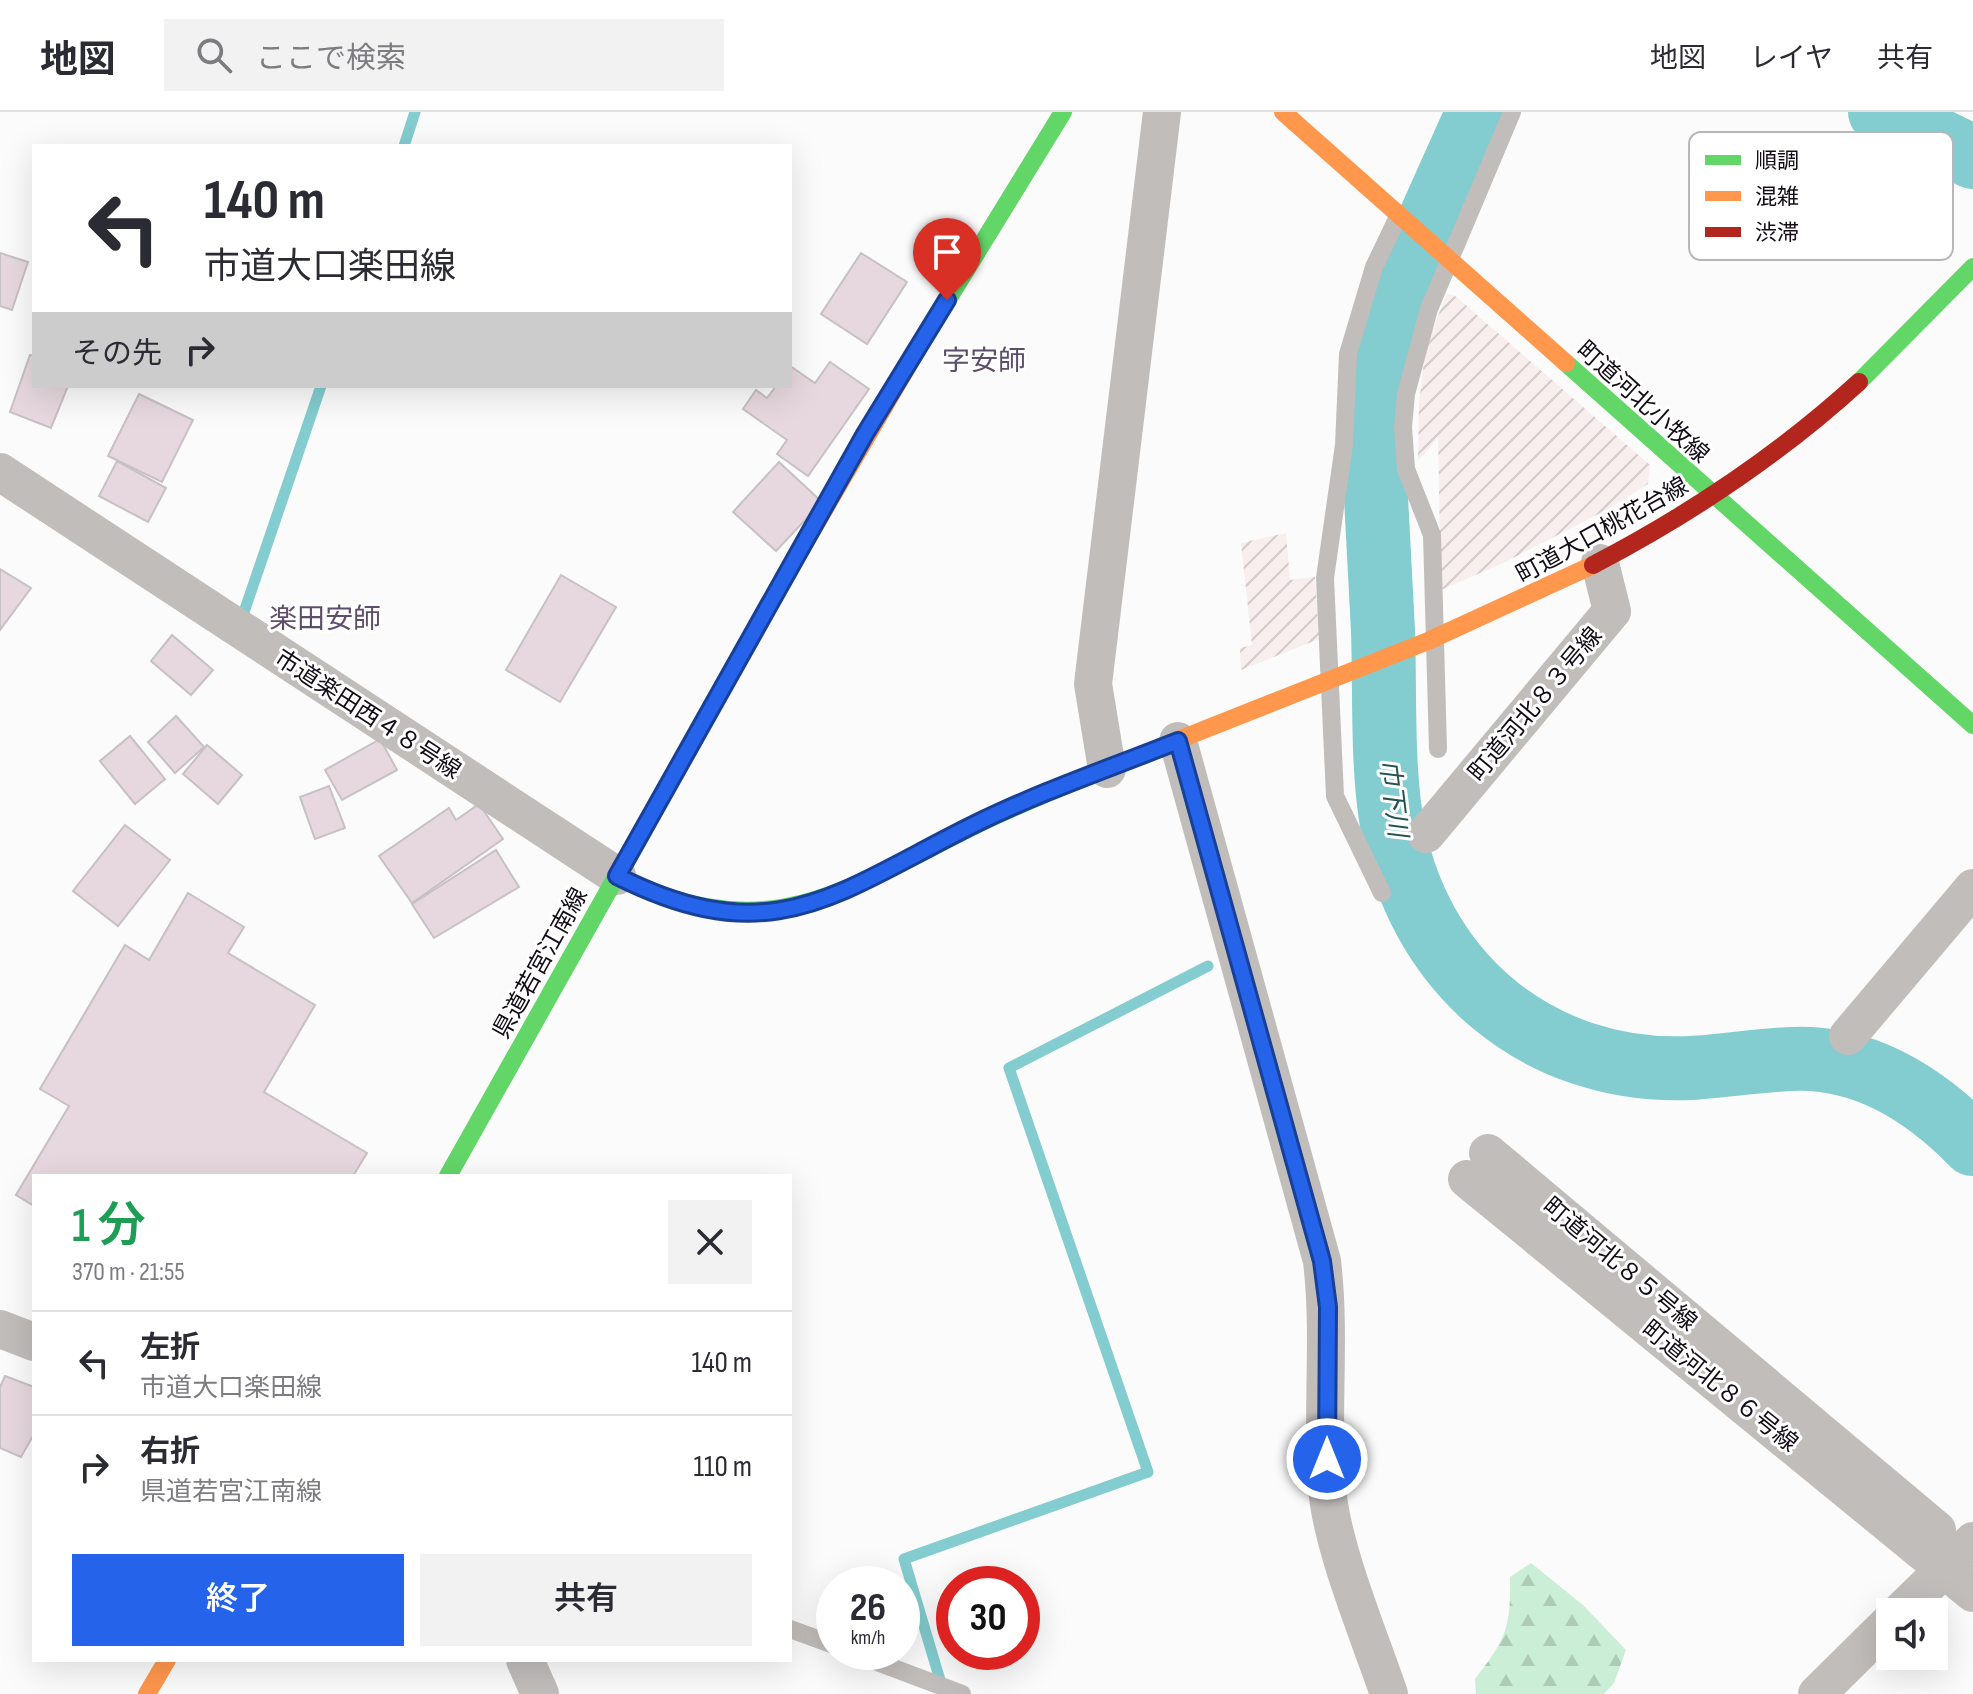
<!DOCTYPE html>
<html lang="ja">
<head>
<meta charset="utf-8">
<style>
	:root { --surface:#fff; --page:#f2f2f3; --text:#2b2b33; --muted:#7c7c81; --line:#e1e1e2; --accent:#2563eb }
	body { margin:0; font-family:"Sofia Sans Condensed","Noto Sans JP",sans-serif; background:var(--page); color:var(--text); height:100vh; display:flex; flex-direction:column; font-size:30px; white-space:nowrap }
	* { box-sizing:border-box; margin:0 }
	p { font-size:26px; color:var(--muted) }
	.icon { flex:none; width:44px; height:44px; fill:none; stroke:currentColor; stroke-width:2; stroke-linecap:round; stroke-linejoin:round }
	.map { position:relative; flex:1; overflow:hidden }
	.panel { position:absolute; left:32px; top:1062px; width:760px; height:488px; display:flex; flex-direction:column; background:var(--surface); border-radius:0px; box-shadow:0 8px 32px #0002 }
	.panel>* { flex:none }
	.top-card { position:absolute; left:32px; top:32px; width:760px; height:244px; border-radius:0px; box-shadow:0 8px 32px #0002; background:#fff; color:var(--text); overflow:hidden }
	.buttons { position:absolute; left:1876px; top:1486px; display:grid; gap:16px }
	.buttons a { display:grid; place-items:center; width:72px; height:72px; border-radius:0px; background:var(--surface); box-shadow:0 8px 32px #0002; font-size:40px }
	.speed { position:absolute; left:816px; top:1454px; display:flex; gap:16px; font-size:40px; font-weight:700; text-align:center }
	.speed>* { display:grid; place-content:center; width:104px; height:104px; border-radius:50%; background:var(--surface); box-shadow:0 8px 32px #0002; line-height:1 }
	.speed small { font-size:20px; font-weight:400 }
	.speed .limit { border:12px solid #d22; background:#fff; color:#111 }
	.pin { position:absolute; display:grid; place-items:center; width:68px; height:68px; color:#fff; margin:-82px -34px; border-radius:50% 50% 50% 0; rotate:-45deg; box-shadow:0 0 8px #0007 }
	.pin .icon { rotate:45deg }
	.me { position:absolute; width:88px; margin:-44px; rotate:0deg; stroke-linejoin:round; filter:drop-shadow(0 0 6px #0008) }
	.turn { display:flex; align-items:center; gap:28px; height:168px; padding:0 40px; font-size:36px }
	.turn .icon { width:104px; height:104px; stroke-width:2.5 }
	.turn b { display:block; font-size:56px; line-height:68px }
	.then { display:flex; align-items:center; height:76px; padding:0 40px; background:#0003; gap:16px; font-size:30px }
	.round { display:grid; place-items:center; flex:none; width:84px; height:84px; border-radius:0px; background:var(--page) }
	.summary { display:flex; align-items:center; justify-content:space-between; height:136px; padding:0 40px }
	h1 { font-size:48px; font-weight:600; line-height:60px; color:#1e9e55 }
	.primary-button { display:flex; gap:16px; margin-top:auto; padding:16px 40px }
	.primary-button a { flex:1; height:92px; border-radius:0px; background:var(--accent); color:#fff; font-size:32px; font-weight:600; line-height:92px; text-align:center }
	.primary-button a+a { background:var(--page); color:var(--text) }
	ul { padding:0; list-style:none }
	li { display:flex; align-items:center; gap:24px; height:104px; padding:0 40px; border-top:2px solid var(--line) }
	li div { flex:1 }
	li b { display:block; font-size:30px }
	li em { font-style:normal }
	header { display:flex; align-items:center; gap:48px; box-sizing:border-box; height:112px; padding:0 40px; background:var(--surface); border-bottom:2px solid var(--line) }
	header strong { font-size:38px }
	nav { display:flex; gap:44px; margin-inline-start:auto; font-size:28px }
	.search { width:560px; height:72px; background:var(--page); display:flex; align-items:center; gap:20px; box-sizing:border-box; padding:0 28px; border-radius:0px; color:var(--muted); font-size:30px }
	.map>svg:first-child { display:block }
	.industrial { fill:url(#industrial-furrows) }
	.forest { fill:url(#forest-firs) }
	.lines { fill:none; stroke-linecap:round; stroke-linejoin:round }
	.stream { stroke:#83cccf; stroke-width:11 }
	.river { stroke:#83cccf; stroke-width:64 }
	.building { fill:#e6d8de; stroke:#c8c1c4; stroke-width:2 }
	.lane { stroke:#c1bdbb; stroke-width:18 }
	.street { stroke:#c1bdbb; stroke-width:38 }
	.fast { stroke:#63d668; stroke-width:18 }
	.slow { stroke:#ff974d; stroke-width:18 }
	.jam { stroke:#b3261e; stroke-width:18 }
	.route-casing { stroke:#184099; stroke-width:20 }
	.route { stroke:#2563eb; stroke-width:14 }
	.labels { text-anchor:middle; stroke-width:6; stroke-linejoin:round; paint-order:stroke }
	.street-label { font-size:24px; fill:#130d18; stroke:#fff }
	.water-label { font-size:26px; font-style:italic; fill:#245354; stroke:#fff }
	.quarter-label { font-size:28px; fill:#5d4e6b; stroke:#fff }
	.key { fill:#fff; stroke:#b8b6ba; stroke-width:2 }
	.key-label { font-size:22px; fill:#130d18 }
</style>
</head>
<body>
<header>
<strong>地図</strong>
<div class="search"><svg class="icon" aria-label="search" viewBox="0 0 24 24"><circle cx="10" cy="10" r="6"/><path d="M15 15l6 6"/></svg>ここで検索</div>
<nav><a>地図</a><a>レイヤ</a><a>共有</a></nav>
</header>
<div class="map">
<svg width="1973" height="1582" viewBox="0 0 1973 1582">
	<defs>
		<pattern id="industrial-furrows" width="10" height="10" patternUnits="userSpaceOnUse" patternTransform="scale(2)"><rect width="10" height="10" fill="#f7eeed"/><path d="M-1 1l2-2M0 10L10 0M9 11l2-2" fill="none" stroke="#d3cbca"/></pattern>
		<pattern id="forest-firs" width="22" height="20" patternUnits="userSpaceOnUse" patternTransform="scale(2)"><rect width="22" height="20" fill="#cbeed6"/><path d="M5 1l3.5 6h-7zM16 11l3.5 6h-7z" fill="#adcbb7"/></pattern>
	</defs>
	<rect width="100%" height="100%" fill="#fbfbfb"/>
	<!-- industrial -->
	<g class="industrial">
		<path d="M1447 182 1454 183 1650 353 1648 372 1610 396 1503 451 1441 478 1438 326 1418 349 1419 291 1426 233Z"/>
		<path d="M1286 421 1290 468 1315 465 1319 527 1241 558 1240 536 1252 533 1241 431Z"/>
	</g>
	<!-- forest -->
	<path class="forest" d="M1531 1451 1583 1493 1626 1538 1614 1571 1604 1582H1476L1475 1567C1506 1527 1511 1516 1510 1465Z"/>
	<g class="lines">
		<!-- stream -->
		<g class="stream">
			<path d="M404 34 415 0"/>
			<path d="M242 506 321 274"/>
			<path d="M943 1578 904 1447 1148 1360 1009 956 1208 854"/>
		</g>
		<!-- river -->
		<g class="river">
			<path d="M1478 0 1387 203 1370 271C1374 354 1379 436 1383 519 1385 578 1382 649 1391 706 1415 858 1536 963 1691 956 1725 954 1759 948 1793 947 1865 944 1925 983 1973 1032"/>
			<path d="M1880 0 1973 45"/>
		</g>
	</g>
	<!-- building -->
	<g class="building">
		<path d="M0 141 28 150 12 198 0 194Z"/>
		<path d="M861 141 907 170 867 232 821 202Z"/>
		<path d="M30 243 34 244V274H68L51 316 10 300Z"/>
		<path d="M830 250 869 277 808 364 777 342 787 328 743 297 756 278 767 286 776 274H790V254L815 271Z"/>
		<path d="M139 282 193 308 162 370 108 344Z"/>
		<path d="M117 349 166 376 148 410 99 384Z"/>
		<path d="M779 350 822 390 776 439 733 400Z"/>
		<path d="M0 457 31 476 0 518Z"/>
		<path d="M561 463 616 495 560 590 506 558Z"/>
		<path d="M172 523 213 558 191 583 151 549Z"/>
		<path d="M176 604 204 635 175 661 148 630Z"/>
		<path d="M130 624 165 667 135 692 100 649Z"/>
		<path d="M380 627 397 658 342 688 325 658Z"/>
		<path d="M207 633 242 663 218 692 183 662Z"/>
		<path d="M329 674 345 716 315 727 300 685Z"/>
		<path d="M479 692 503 727 412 791 379 744 449 696 456 708Z"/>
		<path d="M125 713 170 748 118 814 73 779Z"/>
		<path d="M496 738 519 775 434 826 412 792Z"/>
		<path d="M188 781 244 815 228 841 315 893 264 980 367 1041 353 1064H34V1094L16 1083 69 994 40 977 125 833 149 848Z"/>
		<path d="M5 1264 34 1275V1322L21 1345 0 1336V1275Z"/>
	</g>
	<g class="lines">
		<!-- lane -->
		<g class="lane">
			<path d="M1438 637 1432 423 1406 357 1403 315 1406 282 1429 197 1512 0"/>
			<path d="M1382 781 1335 684 1325 466 1344 333 1348 242 1374 155 1398 105"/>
			<path d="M790 1517 834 1533"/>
			<path d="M851 1540 962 1582"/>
		</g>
		<!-- street -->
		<g class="street">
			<path d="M0 360 617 764"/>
			<path d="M1178 629 1322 1149C1331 1225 1321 1301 1327 1376 1332 1436 1369 1523 1389 1582"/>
			<path d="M1107 657 1093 572 1162 0"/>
			<path d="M1426 722 1612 499 1600 451"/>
			<path d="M1848 924 1973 776"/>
			<path d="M1488 1041 1937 1418"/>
			<path d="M1467 1067 1973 1481"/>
			<path d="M0 1217 34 1230"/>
			<path d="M1900 1500 1973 1429"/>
			<path d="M525 1548 540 1582"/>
			<path d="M1817 1582 1890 1510"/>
		</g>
		<!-- fast -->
		<g class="fast">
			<path d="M923 228 1063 0"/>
			<path d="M1566 251 1973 613"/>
			<path d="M1859 270 1973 155"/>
			<path d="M617 764C771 840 845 777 982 710 1042 681 1106 658 1168 632"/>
			<path d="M448 1064 778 477"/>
		</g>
		<!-- slow -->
		<g class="slow">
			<path d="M1283 0 1566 251"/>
			<path d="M778 477 923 228"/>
			<path d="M1168 632 1428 529 1593 453"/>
			<path d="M147 1582 167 1548"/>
		</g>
		<!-- jam -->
		<path class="jam" d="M1593 453C1689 403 1779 343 1859 270"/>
	</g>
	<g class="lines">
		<defs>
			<path id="route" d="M947 188 865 322 617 764C774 843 837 780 975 712 1040 680 1110 656 1178 629L1322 1149 1328 1195 1327 1347"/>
		</defs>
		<!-- route casing -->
		<use href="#route" class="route-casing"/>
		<!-- route -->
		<use href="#route" class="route"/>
	</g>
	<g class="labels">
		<!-- street labels -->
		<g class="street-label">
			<text transform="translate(1643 290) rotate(42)" y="8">町道河北小牧線</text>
			<text transform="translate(1602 418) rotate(-29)" y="8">町道大口桃花台線</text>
			<text transform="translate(1535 592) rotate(-50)" y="8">町道河北８３号線</text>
			<text transform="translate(368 602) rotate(33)" y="8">市道楽田西４８号線</text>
			<text transform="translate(540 851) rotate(-61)" y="8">県道若宮江南線</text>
			<text transform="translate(1620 1152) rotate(40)" y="8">町道河北８５号線</text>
			<text transform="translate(1720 1274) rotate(39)" y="8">町道河北８６号線</text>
		</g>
		<!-- water labels -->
		<g class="water-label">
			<text transform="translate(1394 686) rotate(83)" y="9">巾下川</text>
		</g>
		<!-- quarter labels -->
		<g class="quarter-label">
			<text x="984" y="258">字安師</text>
			<text x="325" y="516">楽田安師</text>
		</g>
	</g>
	<!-- legend -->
	<rect x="1689" y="20" width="264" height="128" rx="12" class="key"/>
	<rect x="1705" y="43" width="36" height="10" fill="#63d668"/>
	<rect x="1705" y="79" width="36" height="10" fill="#ff974d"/>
	<rect x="1705" y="115" width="36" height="10" fill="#b3261e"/>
	<g class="key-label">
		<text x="1755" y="56">順調</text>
		<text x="1755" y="92">混雑</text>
		<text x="1755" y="128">渋滞</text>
	</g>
</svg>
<div class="buttons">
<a><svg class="icon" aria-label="sound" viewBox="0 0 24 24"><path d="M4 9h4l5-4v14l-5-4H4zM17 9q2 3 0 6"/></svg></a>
</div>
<div class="speed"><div>26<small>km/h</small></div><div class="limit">30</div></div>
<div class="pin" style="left:947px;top:188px;background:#d93025"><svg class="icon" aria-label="arrive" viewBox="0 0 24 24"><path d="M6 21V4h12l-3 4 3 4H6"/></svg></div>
<svg class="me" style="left:1327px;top:1347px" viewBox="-20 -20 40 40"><circle r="17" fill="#2563eb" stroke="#fff" stroke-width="3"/><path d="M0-11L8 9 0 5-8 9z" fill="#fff"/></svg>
<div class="top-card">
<div class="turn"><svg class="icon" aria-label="left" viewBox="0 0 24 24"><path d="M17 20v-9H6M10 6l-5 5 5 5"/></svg><div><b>140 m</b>市道大口楽田線</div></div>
<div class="then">その先<svg class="icon" aria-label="right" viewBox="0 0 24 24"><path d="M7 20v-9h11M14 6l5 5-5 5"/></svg></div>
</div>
<section class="panel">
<div class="summary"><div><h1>1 分</h1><p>370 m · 21:55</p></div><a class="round"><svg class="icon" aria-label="close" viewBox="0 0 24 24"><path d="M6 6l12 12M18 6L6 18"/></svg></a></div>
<ul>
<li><svg class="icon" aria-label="left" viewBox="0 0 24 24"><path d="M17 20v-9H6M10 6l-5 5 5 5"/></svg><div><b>左折</b><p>市道大口楽田線</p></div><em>140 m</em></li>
<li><svg class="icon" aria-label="right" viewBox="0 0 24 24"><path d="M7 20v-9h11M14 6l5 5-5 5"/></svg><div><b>右折</b><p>県道若宮江南線</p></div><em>110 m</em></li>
</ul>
<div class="primary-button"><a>終了</a><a>共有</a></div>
</section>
</div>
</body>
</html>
